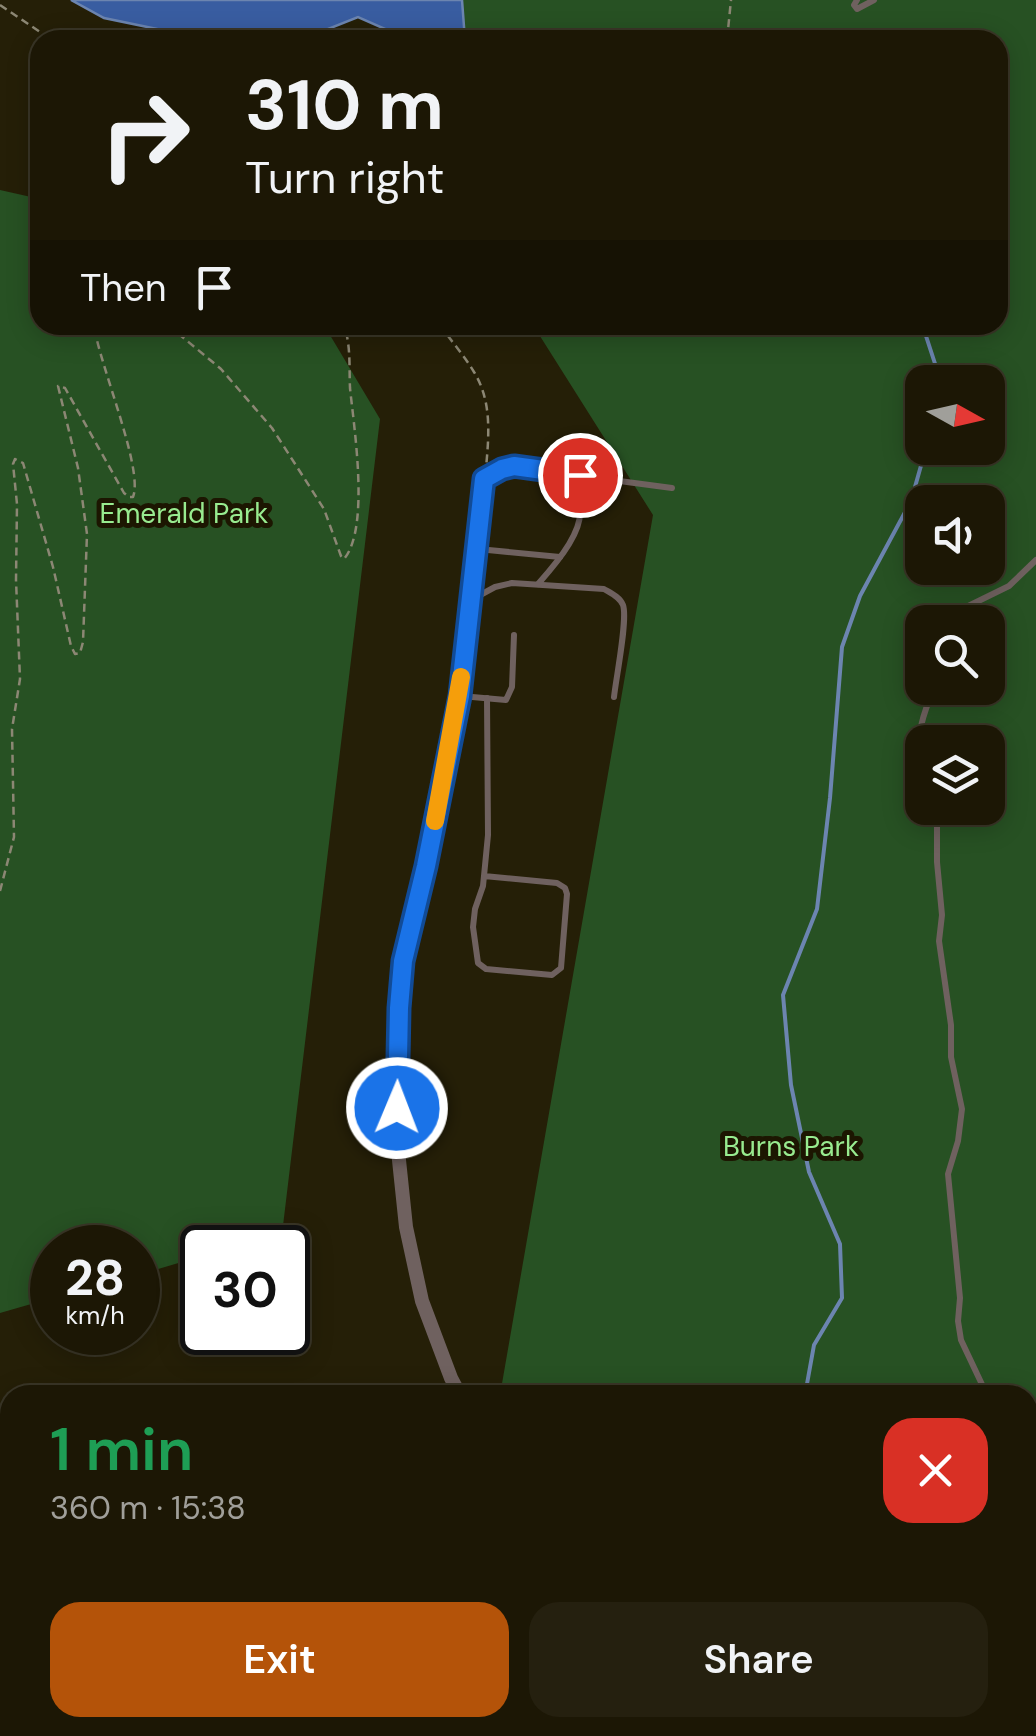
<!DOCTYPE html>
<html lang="en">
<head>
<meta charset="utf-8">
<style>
	:root { --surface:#1c1705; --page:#25200f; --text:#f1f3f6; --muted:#a09f9a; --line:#3a3627; --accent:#b45309 }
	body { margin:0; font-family:"DM Sans",sans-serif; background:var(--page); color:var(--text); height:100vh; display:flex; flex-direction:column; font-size:38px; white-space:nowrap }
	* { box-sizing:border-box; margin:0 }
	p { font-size:32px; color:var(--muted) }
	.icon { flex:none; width:55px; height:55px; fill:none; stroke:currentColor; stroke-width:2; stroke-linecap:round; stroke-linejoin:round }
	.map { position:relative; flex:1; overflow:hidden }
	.drawer { position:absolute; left:0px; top:1385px; width:1038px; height:352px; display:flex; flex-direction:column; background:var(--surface); border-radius:30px 30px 0 0; box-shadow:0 5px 25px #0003,0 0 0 2px var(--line) }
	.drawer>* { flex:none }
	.hud { position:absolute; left:30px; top:30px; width:978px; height:305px; border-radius:30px; box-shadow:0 5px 25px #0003,0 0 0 2px var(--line); background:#1c1705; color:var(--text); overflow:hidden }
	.needle { width:65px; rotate:98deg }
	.controls { position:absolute; left:905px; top:365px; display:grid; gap:20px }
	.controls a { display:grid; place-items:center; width:100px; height:100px; border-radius:20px; background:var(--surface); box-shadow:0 5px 25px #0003,0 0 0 2px var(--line); font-size:50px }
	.speed { position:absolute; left:30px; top:1225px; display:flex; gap:20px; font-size:50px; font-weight:700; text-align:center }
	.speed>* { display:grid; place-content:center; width:130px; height:130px; border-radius:50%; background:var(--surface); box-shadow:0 5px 25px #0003,0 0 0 2px var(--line); line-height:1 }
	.speed small { font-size:25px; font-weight:400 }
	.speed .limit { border:5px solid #111; border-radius:15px; background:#fff; color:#111 }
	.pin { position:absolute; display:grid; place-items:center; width:85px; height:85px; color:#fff; margin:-42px; border:5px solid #fff; border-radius:50%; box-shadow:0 2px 10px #0007 }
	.me { position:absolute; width:110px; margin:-55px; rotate:1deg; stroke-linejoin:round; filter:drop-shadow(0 0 8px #0008) }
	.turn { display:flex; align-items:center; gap:35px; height:210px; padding:0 50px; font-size:45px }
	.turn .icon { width:130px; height:130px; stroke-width:2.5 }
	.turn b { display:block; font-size:70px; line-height:85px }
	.then { display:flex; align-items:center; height:95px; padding:0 50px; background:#0003; gap:20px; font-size:38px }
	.round { display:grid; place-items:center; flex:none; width:105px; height:105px; border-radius:30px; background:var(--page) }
	.overview { display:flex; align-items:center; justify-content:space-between; height:170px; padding:0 50px }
	h1 { font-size:60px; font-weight:600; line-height:75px; color:#1e9e55 }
	.cta { display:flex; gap:20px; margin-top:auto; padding:20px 50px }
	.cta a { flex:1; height:115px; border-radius:30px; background:var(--accent); color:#fff; font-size:40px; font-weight:600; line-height:115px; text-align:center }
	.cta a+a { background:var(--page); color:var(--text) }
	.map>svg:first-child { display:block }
	.green { fill:#275123; fill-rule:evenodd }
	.water { fill:#395da1; stroke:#6c85b0; stroke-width:2.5 }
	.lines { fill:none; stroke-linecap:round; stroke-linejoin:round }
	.stream { stroke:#6c85b0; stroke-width:4 }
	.building { fill:#4b2c00; stroke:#614e3a; stroke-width:2.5 }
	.path { stroke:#8c8774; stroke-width:2.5; stroke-dasharray:8 5; stroke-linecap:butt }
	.lane { stroke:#6f615f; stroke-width:6 }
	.street { stroke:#6f615f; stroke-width:14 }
	.route-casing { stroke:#114b97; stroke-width:25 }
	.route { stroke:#1a73e8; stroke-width:18 }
	.slow { stroke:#f59e0b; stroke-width:18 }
	.labels { text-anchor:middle; stroke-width:10; stroke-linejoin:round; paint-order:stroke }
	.park-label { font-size:28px; fill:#98eb8f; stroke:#1c1601 }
</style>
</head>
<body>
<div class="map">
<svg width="1036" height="1736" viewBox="0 0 1036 1736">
	<rect width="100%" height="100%" fill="#251f07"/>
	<!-- green -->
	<g class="green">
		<path d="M436 0H1036V1736H440L442 1728H1028V1395H500L653 515 533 325H998V40H370ZM922 382H988V448H922ZM922 502H988V568H922ZM922 622H988V688H922ZM922 742H988V808H922Z"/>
		<path d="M0 190 40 199V325H324L380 419 282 1234 233 1247 202 1248V1256L138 1275V1248H52V1298L0 1313Z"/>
	</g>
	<!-- water -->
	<path class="water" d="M71 0H462L465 40H410L358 17 303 39 210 40 104 18Z"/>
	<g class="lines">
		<!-- stream -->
		<g class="stream">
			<path d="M926 325V336L941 382"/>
			<path d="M805 1395 814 1345 842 1298 840 1244 809 1172 791 1085 783 995 817 909 830 798 842 647 860 596 911 501 926 448"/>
			<path d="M935 1736 943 1728"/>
		</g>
	</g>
	<!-- building -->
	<path class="building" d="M246 1728H276V1732L246 1734Z"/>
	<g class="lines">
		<!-- path -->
		<g class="path">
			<path d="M0 5 52 40"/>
			<path d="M727 40 731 0"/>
			<path d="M168 325 221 369 272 428 324 509 341 556 344 559C370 528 354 428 350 388 349 366 351 346 344 325"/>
			<path d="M440 325C451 341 464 355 474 372 492 401 489 435 486 468"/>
			<path d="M0 891 14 837 12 729 20 679 16 580 17 504 13 464 15 459 23 463 53 567 71 646 75 654 80 653 83 642 87 534 78 468 58 386 65 388 124 493 129 497H133C144 469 99 364 94 325"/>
		</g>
		<!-- lane -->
		<g class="lane">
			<path d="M857 0 854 5 857 9 874 0"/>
			<path d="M486 478 502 469 514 467 672 488"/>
			<path d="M478 549 560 557"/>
			<path d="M538 584C553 567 591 525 577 501 571 490 558 481 549 472"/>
			<path d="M471 600 495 587 512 583 604 589C611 593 620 597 623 605 628 619 616 678 614 697"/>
			<path d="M951 622 956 612 1009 586 1036 560"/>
			<path d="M461 696 506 700 512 687 514 635"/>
			<path d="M922 762C915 735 924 712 934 688"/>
			<path d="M937 808V862L942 915 939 941 951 1025V1057L962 1109 958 1141 948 1174 960 1298 958 1321 961 1340 987 1395"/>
			<path d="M484 876 557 883 565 888 567 894 561 968 552 975 486 969 478 963 473 927 475 909 483 886 488 835 487 698"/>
			<path d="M1028 1524 1036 1542"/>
			<path d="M214 1736V1728"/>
		</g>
		<!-- street -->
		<g class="street">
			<path d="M460 1395 451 1378 422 1301 406 1227 397 1141 399 1008 403 961 426 866 459 696 485 479"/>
			<path d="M0 1463 10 1475"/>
			<path d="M157 1736 158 1728"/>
			<path d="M487 1736 488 1728"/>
		</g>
	</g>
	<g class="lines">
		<defs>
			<path id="route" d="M397 1108 399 1008 403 961 426 866 460 696 484 479 502 469 514 466 580 475"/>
		</defs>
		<!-- route casing -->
		<use href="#route" class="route-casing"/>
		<!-- route -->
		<use href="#route" class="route"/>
		<!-- slow -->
		<path class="slow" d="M435 821 461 677"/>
	</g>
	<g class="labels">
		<!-- park labels -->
		<g class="park-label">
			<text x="184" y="523">Emerald Park</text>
			<text x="791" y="1156">Burns Park</text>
		</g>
	</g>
</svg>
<div class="controls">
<a><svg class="needle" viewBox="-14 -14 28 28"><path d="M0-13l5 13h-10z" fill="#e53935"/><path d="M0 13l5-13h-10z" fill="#a09f9a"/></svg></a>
<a><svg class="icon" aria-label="sound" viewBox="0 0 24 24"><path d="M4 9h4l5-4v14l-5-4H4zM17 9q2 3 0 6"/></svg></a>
<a><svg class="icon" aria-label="search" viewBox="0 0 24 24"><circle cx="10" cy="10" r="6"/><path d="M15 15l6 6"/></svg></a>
<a><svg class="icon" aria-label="layers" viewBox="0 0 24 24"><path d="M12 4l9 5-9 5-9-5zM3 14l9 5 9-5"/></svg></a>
</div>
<div class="speed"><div>28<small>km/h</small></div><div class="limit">30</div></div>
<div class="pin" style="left:580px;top:475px;background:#d93025"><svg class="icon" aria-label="arrive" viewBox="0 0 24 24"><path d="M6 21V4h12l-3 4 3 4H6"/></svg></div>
<svg class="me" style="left:397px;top:1108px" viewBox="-20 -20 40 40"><circle r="17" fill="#1a73e8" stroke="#fff" stroke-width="3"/><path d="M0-11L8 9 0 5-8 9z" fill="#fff"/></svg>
<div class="hud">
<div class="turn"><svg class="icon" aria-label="right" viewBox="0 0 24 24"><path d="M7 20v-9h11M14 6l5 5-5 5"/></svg><div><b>310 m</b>Turn right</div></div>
<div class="then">Then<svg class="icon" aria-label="arrive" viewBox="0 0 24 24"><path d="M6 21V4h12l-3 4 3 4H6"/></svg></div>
</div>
<section class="drawer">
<div class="overview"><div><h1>1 min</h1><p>360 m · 15:38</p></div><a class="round" style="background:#d93025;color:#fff"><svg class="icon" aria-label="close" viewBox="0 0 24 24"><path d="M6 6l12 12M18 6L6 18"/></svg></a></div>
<div class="cta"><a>Exit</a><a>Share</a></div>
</section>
</div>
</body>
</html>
